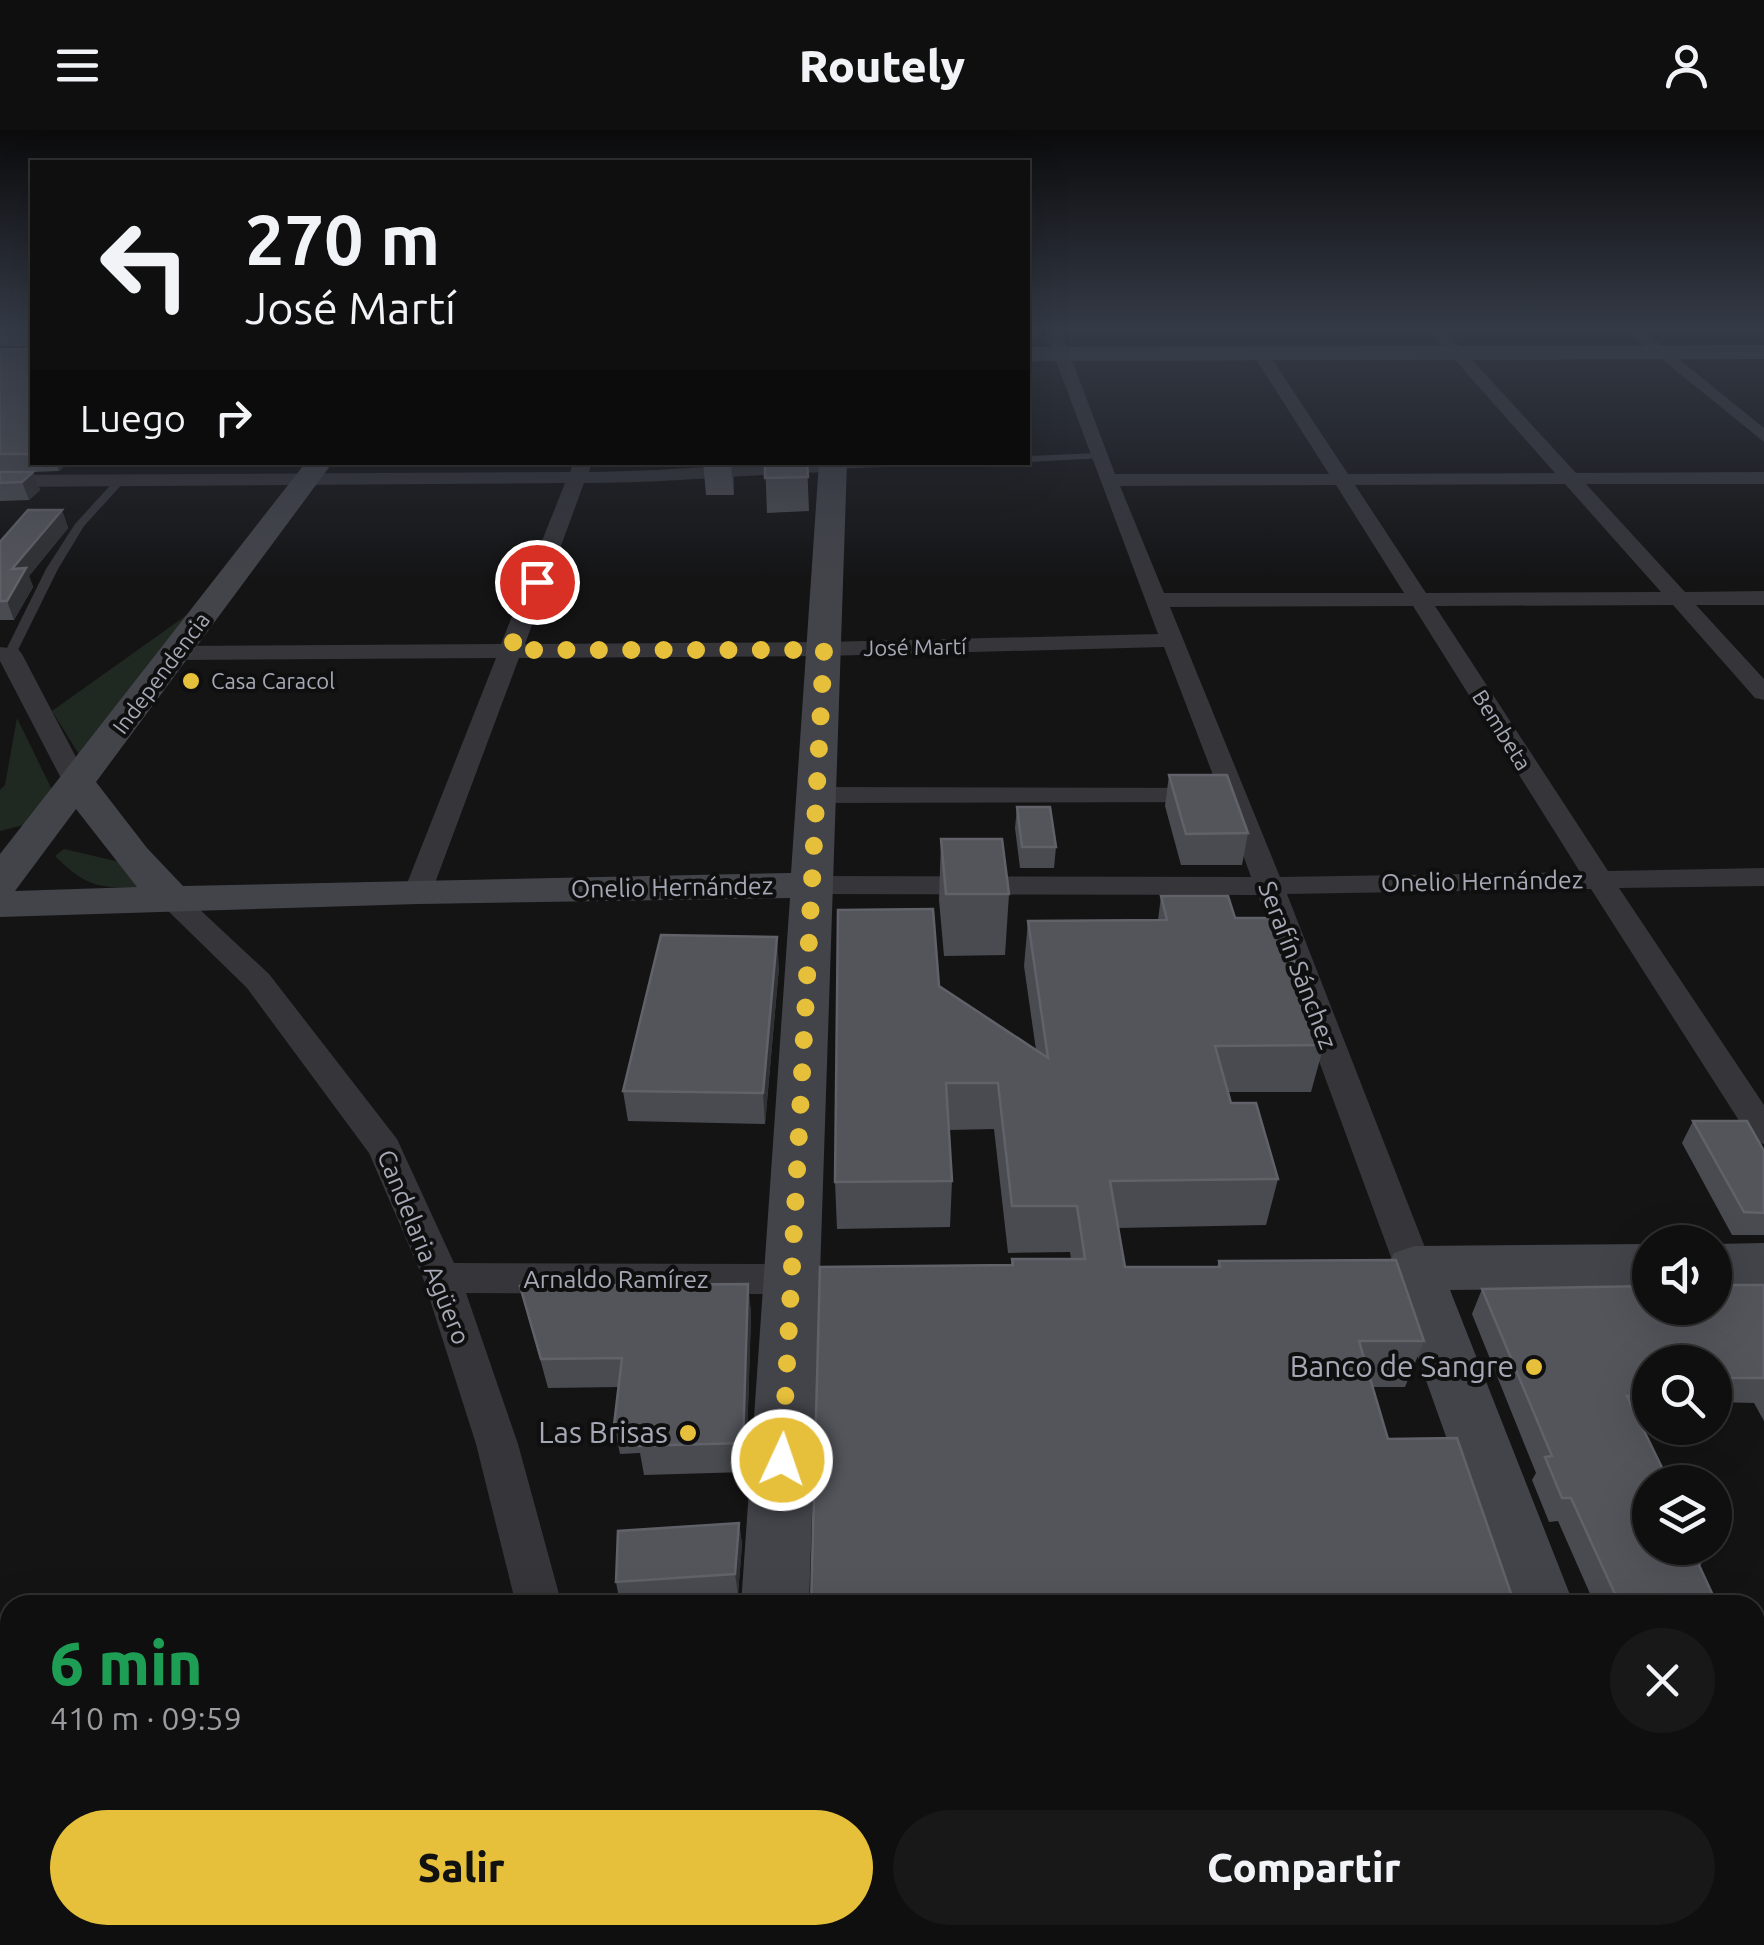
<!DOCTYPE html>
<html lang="es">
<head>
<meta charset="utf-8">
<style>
	:root { --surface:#0f0f10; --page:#181819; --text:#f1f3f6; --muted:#9b9c9f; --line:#2f2f30; --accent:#e7c03b }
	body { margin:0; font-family:Ubuntu,sans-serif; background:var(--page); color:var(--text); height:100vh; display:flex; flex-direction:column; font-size:38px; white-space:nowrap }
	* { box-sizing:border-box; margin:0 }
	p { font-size:32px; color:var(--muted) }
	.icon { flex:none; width:55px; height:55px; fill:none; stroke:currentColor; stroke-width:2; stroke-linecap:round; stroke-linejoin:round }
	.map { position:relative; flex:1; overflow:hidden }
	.panel { position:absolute; left:0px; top:1465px; width:1765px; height:350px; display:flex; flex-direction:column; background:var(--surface); border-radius:30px 30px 0 0; box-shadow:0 10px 40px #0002,0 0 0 2px var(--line) }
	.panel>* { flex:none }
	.hud { position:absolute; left:30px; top:30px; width:1000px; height:305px; border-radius:0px; box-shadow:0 10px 40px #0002,0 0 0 2px var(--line); background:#0f0f10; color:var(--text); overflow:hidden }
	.controls { position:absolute; left:1632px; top:1095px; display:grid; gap:20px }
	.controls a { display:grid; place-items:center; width:100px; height:100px; border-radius:50%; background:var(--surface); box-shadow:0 10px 40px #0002,0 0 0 2px var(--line); font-size:50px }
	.pin { position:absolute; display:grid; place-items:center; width:85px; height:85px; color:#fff; margin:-42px; border:5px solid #fff; border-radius:50%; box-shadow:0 2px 10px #0007 }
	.me { position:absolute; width:110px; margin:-55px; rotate:3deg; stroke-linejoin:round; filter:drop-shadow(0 0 8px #0008) }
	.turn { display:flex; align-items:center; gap:35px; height:210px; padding:0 50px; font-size:45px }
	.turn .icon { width:130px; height:130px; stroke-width:2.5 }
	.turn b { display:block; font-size:70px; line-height:85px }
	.then { display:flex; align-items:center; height:95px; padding:0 50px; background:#0003; gap:20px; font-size:38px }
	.round { display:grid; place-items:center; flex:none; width:105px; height:105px; border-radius:52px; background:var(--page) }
	.summary { display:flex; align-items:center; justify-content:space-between; height:170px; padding:0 50px }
	h1 { font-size:60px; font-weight:800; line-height:75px; color:#1e9e55 }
	.primary-button { display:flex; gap:20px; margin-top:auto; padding:20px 50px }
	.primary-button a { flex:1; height:115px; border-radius:60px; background:var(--accent); color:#111; font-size:40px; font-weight:800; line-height:115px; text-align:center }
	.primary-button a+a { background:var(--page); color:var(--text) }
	header { display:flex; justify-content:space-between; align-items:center; height:130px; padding:0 50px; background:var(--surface); font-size:45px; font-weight:800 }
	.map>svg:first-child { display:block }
	.green { fill:#202822 }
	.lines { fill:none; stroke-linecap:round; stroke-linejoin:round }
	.lane { fill:#35353a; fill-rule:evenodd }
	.street { fill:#35353a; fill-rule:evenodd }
	.secondary { fill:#43444a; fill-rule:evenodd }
	.wall { fill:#4a4b50 }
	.shaded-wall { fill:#303134 }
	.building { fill:#54555b; stroke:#616269; stroke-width:2.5 }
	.route { stroke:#e7c03b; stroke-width:18; stroke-dasharray:0 32.4 }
	.poi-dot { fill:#e7c03b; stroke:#0f0f10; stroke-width:4 }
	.labels { text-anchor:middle; stroke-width:8; stroke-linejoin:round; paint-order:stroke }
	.far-street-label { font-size:22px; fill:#a6a9b5; stroke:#0f0f10 }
	.far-poi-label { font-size:22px; fill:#a6a9b5; stroke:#0f0f10; text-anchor:start }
	.street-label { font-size:25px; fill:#a6a9b5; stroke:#0f0f10 }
	.near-poi-label { font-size:30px; fill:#a6a9b5; stroke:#0f0f10; text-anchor:end }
</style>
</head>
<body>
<header><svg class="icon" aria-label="menu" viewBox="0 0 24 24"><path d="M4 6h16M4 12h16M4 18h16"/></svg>Routely<svg class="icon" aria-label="person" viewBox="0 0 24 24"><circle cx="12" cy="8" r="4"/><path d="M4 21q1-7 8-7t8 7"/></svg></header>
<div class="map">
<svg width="1764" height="1815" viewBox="0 0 1764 1815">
	<rect width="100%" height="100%" fill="#141415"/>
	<!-- green -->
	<g class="green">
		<path d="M191 482 82 629 52 581Z"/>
		<path d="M17 588 55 666 35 692 0 701V660L5 655Z"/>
		<path d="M64 719 124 733 150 758C102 757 90 761 55 726Z"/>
	</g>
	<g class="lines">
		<!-- lane -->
		<g class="lane">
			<path d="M1099 323 1103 324V328L1028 332V326Z"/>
			<path d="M845 332H940L935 335 833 339 828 336Z"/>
			<path d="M117 348 126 350 84 396 58 439 16 524 6 527 4 524 46 439 75 394Z"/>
		</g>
		<!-- street -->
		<g class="street">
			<path d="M1043 196H1059L1115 344H1329L1252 223 1260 218 1266 220 1348 344 1555 343 1425 196H1441L1576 343 1764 342V354H1586L1685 462 1764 461V475H1696L1764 549V570L1755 568 1673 475 1435 476 1608 741 1764 738V756L1619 758 1764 975V1014L1752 1011 1591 759 1287 764 1433 1138 1427 1149 1414 1153 1401 1149 1395 1138 1258 765 810 764 800 761 796 755 800 749 810 746 1251 747 1222 667 1211 672 816 673 803 665 816 657 1218 658 1164 517 824 526 519 528 432 761 428 767H408L404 761 496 528 176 530 164 523 176 516 501 514 565 353 0 357V345L570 342 574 332H592L589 342C673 341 756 332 840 332V340L833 342C750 344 668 353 584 353L525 514 824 512 1158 504ZM1565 354 1661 462 1426 463 1355 355ZM1336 355 1404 463H1164L1120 356ZM1413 476 1560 710 1580 742 1280 747 1170 477Z"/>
			<path d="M1621 196H1638L1764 298V312Z"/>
			<path d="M0 517 18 519 22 524 90 654 86 660 77 662 64 654 0 531Z"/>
			<path d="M171 759 181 762 269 844 397 1009 454 1133 791 1134 805 1138 810 1149 805 1160 791 1164 466 1163 518 1314 562 1475H516L476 1314 423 1148 369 1023 247 858 161 774 156 768 161 762Z"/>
			<rect x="0" y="1676" width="10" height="52"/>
			<path d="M571 1805H625L627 1815H573Z"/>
		</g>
		<!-- secondary -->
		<g class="secondary">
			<path d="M1764 215V229L1028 231V217Z"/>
			<path d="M306 332H333L96 652 147 718 183 756 791 743 819 332H847L809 1475H741L790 768 418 774 0 787V724ZM76 679 137 757 15 761Z"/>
			<path d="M1764 1113V1157L1715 1158V1114Z"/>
			<path d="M1650 1114V1158L1450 1160 1574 1475H1506L1386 1138 1394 1123 1414 1116Z"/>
			<path d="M719 1805H799L798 1815H718Z"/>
			<path d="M1625 1805H1705L1709 1815H1629Z"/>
		</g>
	</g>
	<!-- wall -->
	<g class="wall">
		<path d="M0 196H32V332H68L59 341 33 342 40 360 29 370 0 371V219H29V216H0Z"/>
		<path d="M703 332H733L734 365H706Z"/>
		<path d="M765 332H807L809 381 767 383Z"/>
		<path d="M62 380 68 398 29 446 33 457 14 490H0V412Z"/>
		<path d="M1169 645 1248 703 1242 735H1181L1165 676Z"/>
		<path d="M1017 677 1056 717 1054 738H1020L1015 698Z"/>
		<path d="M941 709 1009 764 1005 825 944 826 939 770Z"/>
		<path d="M1161 766 1235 788 1324 915 1311 962H1228L1231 973 1278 1049 1266 1095 1118 1098 1125 1137H1217L1219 1131 1424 1211 1405 1257H1373L1388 1309 1515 1475 1011 1135 1012 1129H1071L1070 1122 1008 1123 994 999 949 1000 952 1051 950 1097 837 1099 835 1052 939 856 1036 920 1024 836 1028 791 1158 790Z"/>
		<path d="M779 837 765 994 628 991 623 961Z"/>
		<path d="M1693 991 1764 1021V1105H1732L1682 1013Z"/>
		<path d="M748 1154 751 1184 746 1342 644 1345 640 1323 620 1324 614 1295 619 1257 548 1258 520 1156Z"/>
		<path d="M1764 1155V1291L1754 1273 1715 1272V1232H1650V1290H1639L1650 1352 1712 1420 1699 1437 1717 1474 1595 1475 1558 1391 1549 1392 1532 1350 1536 1343 1472 1184 1482 1159Z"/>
		<path d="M739 1393 742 1414 738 1464 620 1473 616 1452Z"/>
		<path d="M802 1805H1621L1611 1815H802Z"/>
		<path d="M1709 1805H1755L1764 1815H1710L1712 1813Z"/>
	</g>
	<!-- shaded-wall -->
	<g class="shaded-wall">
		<path d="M56 332H68L59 341Z"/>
		<path d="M731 332H733L734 365Z"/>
		<path d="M33 342 40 360 29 370 22 352Z"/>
		<path d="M62 380 68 398 29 446 33 457 14 490 7 471 12 439Z"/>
		<path d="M777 807 779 837 765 994 763 963Z"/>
		<path d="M748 1154 751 1184 746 1342 743 1313Z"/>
		<path d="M739 1393 742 1414 738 1464 735 1444Z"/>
		<path d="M233 1805H272L268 1815H230Z"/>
	</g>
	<!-- building -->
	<g class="building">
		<path d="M0 196H32V324H0V219H29V200H0Z"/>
		<path d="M765 332H807L808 347 765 348Z"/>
		<path d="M0 342H33L22 352 0 353Z"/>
		<path d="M28 380H62L12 439 26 438 7 471H0V412Z"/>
		<path d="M1169 645H1227L1248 703 1186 704Z"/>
		<path d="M1017 677H1050L1056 717H1022Z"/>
		<path d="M941 709H1002L1009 764H946Z"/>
		<path d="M1161 766H1228L1235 788H1279L1324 915 1215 916 1231 973H1256L1278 1049 1110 1051 1125 1137H1220L1219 1131 1396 1130 1424 1211H1359L1388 1309 1457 1308 1515 1475H811L820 1137 1013 1135 1012 1129H1085L1077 1076H1012L998 953H946L952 1051 835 1052 838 780 933 779 939 856 1048 928 1028 791 1167 790Z"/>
		<path d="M661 805 777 807 763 963 623 961Z"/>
		<path d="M1693 991H1747L1764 1021V1083L1744 1082Z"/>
		<path d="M748 1154 743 1313 639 1316 641 1295H614L622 1228 541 1229 520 1156Z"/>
		<path d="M1715 1155H1764V1248H1715V1232H1650V1266H1627L1669 1352H1650V1418H1710L1712 1420H1692L1717 1474 1620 1475 1571 1368H1562L1545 1327 1552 1326 1482 1159 1650 1156V1178H1715Z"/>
		<path d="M739 1393 735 1444 616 1452 618 1401Z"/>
		<path d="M1755 1558 1764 1577V1815H1733L1729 1805H1755Z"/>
		<path d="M0 1736 10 1737V1805H233L230 1815H0Z"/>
		<path d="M802 1805H1337L1339 1815H802Z"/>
	</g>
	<!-- sky -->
	<linearGradient id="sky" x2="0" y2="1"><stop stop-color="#0b0b0c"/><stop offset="0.44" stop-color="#343a46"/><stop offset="1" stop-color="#343a46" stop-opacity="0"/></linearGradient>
	<rect width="1764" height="450" fill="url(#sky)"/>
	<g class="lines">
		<!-- route -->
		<path class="route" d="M537 452 510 520H824L782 1330"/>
	</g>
	<!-- markers -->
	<g class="poi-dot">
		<circle cx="191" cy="551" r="10"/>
		<circle cx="1534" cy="1237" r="10"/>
		<circle cx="688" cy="1303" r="10"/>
	</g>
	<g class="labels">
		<!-- far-street labels -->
		<g class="far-street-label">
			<text transform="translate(915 517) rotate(-1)" y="8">José Martí</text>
			<text transform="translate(161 543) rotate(-53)" y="8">Independencia</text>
			<text transform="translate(1502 600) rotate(58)" y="8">Bembeta</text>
		</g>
		<!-- far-poi labels -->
		<g class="far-poi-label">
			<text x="211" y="559">Casa Caracol</text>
		</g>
		<!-- street labels -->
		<g class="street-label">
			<text transform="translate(1482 751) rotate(-1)" y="9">Onelio Hernández</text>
			<text transform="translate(672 757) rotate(-1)" y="9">Onelio Hernández</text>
			<text transform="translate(1298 835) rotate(69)" y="9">Serafín Sánchez</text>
			<text transform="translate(424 1117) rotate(68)" y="9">Candelaria Agüero</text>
			<text x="616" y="1158">Arnaldo Ramírez</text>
		</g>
		<!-- near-poi labels -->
		<g class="near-poi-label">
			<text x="1514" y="1247">Banco de Sangre</text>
			<text x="668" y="1313">Las Brisas</text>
		</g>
	</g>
</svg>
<div class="controls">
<a><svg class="icon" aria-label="sound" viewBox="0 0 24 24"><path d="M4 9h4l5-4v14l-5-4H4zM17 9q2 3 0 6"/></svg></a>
<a><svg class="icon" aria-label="search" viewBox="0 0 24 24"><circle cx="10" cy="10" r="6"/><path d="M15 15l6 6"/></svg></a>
<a><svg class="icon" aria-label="layers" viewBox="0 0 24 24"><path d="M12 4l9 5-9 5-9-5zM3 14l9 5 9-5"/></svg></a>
</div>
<div class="pin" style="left:537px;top:452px;background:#d93025"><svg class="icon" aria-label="arrive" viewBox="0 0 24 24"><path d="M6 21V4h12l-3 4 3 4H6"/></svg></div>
<svg class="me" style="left:782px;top:1330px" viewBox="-20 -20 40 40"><circle r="17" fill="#e7c03b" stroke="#fff" stroke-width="3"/><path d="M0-11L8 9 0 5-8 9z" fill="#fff"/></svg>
<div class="hud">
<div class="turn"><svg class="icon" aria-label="left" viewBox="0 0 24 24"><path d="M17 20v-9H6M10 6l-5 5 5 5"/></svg><div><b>270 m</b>José Martí</div></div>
<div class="then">Luego<svg class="icon" aria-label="right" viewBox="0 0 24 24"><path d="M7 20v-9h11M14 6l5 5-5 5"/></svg></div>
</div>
<section class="panel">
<div class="summary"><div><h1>6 min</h1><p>410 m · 09:59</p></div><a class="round"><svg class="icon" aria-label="close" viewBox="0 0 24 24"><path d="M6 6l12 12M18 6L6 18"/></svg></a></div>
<div class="primary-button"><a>Salir</a><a>Compartir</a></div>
</section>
</div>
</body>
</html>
